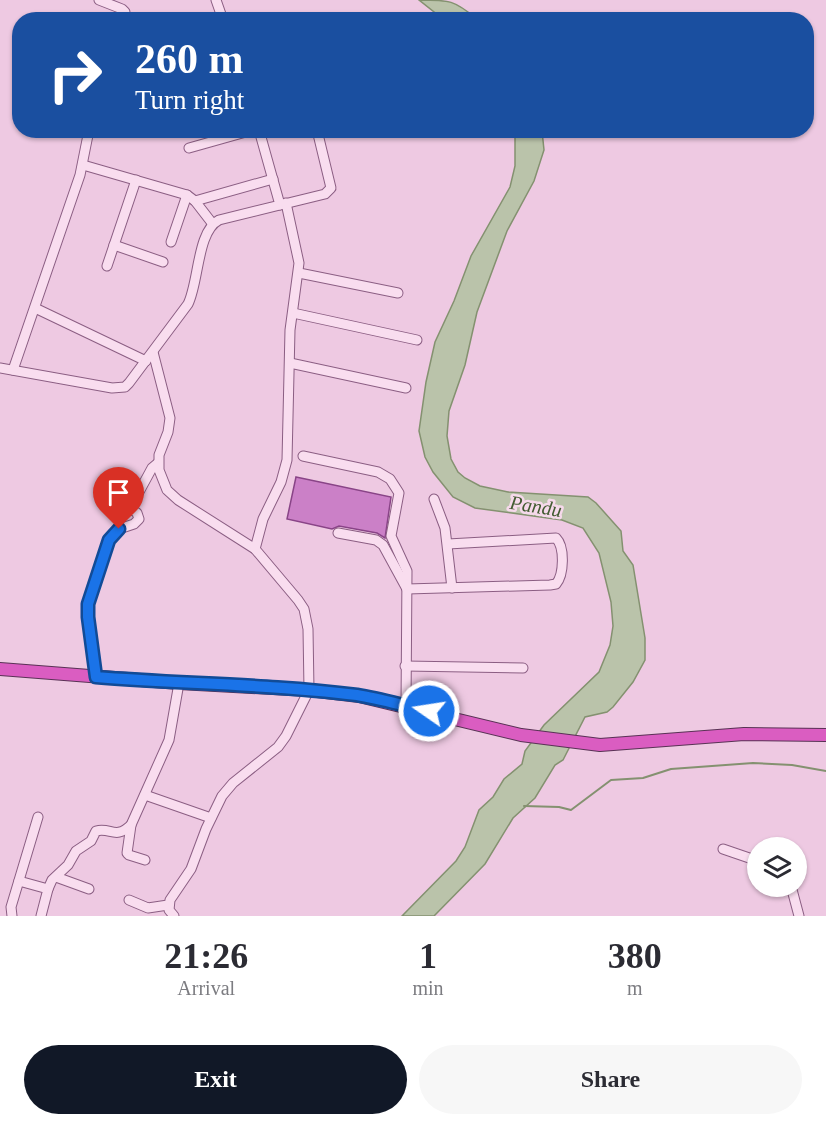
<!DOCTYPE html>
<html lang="en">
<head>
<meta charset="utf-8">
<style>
	:root { --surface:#fff; --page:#f7f7f7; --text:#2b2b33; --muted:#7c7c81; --accent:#111827 }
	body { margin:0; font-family:"Times New Roman",serif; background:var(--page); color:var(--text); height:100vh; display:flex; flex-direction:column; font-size:22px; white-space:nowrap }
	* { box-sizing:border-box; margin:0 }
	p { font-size:20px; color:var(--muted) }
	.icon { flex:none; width:33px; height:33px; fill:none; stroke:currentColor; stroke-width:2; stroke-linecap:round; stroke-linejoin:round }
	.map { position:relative; height:916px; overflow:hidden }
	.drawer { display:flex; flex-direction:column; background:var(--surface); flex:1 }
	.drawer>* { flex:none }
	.hud { position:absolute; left:12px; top:12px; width:802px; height:126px; border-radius:24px; box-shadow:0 2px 4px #0004; background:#1a4fa0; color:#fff; overflow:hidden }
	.fabs { position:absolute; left:747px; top:837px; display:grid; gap:12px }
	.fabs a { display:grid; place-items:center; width:60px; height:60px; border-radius:50%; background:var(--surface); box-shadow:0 2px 4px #0004; font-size:30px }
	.pin { position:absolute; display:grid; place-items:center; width:51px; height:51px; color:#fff; margin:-62px -26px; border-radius:50% 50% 50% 0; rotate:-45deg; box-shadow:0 0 6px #0007 }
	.pin .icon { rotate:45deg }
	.me { position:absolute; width:66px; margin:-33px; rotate:283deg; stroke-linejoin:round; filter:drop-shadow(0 0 4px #0008) }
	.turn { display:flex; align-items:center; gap:21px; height:126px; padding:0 24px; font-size:27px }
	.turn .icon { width:78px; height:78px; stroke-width:2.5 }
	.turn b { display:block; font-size:42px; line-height:51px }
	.eta { display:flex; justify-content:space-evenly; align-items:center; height:102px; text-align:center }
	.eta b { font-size:36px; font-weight:800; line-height:42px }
	.action { display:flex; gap:12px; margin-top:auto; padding:12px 24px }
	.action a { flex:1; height:69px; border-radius:36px; background:var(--accent); color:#fff; font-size:24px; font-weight:800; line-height:69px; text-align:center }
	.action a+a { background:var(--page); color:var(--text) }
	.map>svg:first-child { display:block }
	.water { fill:#bac3aa; stroke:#849170; stroke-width:1.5 }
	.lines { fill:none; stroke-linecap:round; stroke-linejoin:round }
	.stream { stroke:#849170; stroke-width:2 }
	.building { fill:#cb80c7; stroke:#894487; stroke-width:1.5 }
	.minor-casing { stroke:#8b5e83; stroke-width:11 }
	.highway-casing { stroke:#593255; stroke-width:14 }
	.minor { stroke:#f9ddef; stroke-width:9 }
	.highway { stroke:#da5dc1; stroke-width:12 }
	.route-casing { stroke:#114b97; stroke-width:15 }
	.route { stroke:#1a73e8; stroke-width:10 }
	.labels { text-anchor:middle; stroke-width:5; stroke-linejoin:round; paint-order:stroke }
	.water-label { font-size:20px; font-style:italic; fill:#425b31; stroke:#f6d9eb }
</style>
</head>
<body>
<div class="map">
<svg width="826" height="916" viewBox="0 0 826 916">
	<rect width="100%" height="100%" fill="#eec9e2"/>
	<!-- water -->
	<g class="water">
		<path d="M419 0C450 0 454 0 477 19H443Z"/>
		<path d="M515 131H542L544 150 534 181 507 231 477 312 465 365 449 411 447 436 451 459 458 472 465 478 480 486 508 492 588 497 596 503 621 531 623 551 633 565 645 638V660L633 682 613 707 607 712 585 717 563 760 555 765 535 798 513 818 485 864 434 916H402L456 861 465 847 479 810 493 797 504 779 522 764 525 751 544 725 599 672 610 645 613 626 611 602 599 553 583 528 562 520 475 508 453 497 433 472 425 457 419 431 426 382 435 342 454 301 471 256 510 187 515 166Z"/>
	</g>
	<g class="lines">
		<!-- stream -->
		<path class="stream" d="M524 806 559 807 571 810 611 780 643 778 671 769 753 763 792 765 826 771"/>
	</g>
	<!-- building -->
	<path class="building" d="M296 477 391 497 385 538 377 533 339 526 332 529 287 519Z"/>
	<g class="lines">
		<defs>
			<g id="minor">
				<path d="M99 0 122 9 125 12V20"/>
				<path d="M216 0 223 20"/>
				<path d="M271 20 282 18 285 20"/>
				<path d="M189 148 253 130"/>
				<path d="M83 165 187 195 195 201 212 223"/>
				<path d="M195 201 273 179"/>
				<path d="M280 205 325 194 331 188 317 130"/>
				<path d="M171 242 187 195"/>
				<path d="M114 245 163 262"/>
				<path d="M107 266 136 180"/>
				<path d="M299 273 398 293"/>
				<path d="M35 308 146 361"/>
				<path d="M293 313 417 340"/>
				<path d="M153 352 170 418 168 432 159 455V470L167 490 178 500 255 549 298 600 304 609 308 629 309 690 286 736 278 747 233 783 222 796 206 829 191 869 170 900 169 910 174 916"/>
				<path d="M290 363 406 388"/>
				<path d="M0 368 112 388 125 387 129 383 188 304C199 282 197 231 219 220L280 205 259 130"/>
				<path d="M13 370 80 175 89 130"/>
				<path d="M303 456 378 472 390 479 399 493 391 536 407 571 406 706"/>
				<path d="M434 499 445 528 452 588"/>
				<path d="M338 533 376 540 383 545 407 589 550 585 556 584C564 575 565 547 556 538L448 544"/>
				<path d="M255 549 263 519 281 482 287 460 290 330 299 263 286 203"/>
				<path d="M405 666 523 668"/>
				<path d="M96 677 88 617V604L109 540 119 529 134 524 139 519 137 513 133 510V503L152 468 158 463"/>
				<path d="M145 795 211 818"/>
				<path d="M131 825 127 853 129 855 145 860"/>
				<path d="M723 849 758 861"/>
				<path d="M56 877 89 889"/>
				<path d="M19 881 48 889 41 916"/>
				<path d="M791 886 799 916"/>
				<path d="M48 889 52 880 68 865 76 851 91 841 96 831C111 827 115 840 131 825L169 740 179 683"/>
				<path d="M129 900 148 908 168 905"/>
				<path d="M12 916 11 907 38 817"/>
			</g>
			<path id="highway" d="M0 669 179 683 309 690 359 696 521 735 600 745 744 734 826 735"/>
		</defs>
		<!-- minor casing -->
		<use href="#minor" class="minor-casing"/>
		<!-- highway casing -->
		<use href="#highway" class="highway-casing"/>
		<!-- minor -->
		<use href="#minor" class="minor"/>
		<!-- highway -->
		<use href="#highway" class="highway"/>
	</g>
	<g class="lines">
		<defs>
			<path id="route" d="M119 529 109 540 88 604V617L96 677C183 684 271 684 357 695 381 699 405 706 429 711"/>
		</defs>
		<!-- route casing -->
		<use href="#route" class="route-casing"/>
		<!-- route -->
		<use href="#route" class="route"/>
	</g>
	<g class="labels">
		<!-- water labels -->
		<g class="water-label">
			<text transform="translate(536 506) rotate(9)" y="7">Pandu</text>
		</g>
	</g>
</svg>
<div class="fabs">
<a><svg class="icon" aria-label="layers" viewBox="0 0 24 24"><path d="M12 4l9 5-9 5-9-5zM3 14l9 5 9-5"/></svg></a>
</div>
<div class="pin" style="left:119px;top:529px;background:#d93025"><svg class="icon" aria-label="arrive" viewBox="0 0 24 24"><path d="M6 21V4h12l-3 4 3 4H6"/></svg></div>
<svg class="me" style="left:429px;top:711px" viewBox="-20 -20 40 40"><circle r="17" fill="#1a73e8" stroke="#fff" stroke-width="3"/><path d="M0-11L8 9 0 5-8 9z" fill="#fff"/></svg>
<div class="hud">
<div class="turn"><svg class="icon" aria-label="right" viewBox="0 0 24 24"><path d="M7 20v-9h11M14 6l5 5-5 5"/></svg><div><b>260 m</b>Turn right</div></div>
</div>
</div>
<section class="drawer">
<div class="eta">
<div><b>21:26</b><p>Arrival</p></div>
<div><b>1</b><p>min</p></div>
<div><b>380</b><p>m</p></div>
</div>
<div class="action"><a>Exit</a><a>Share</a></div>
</section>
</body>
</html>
